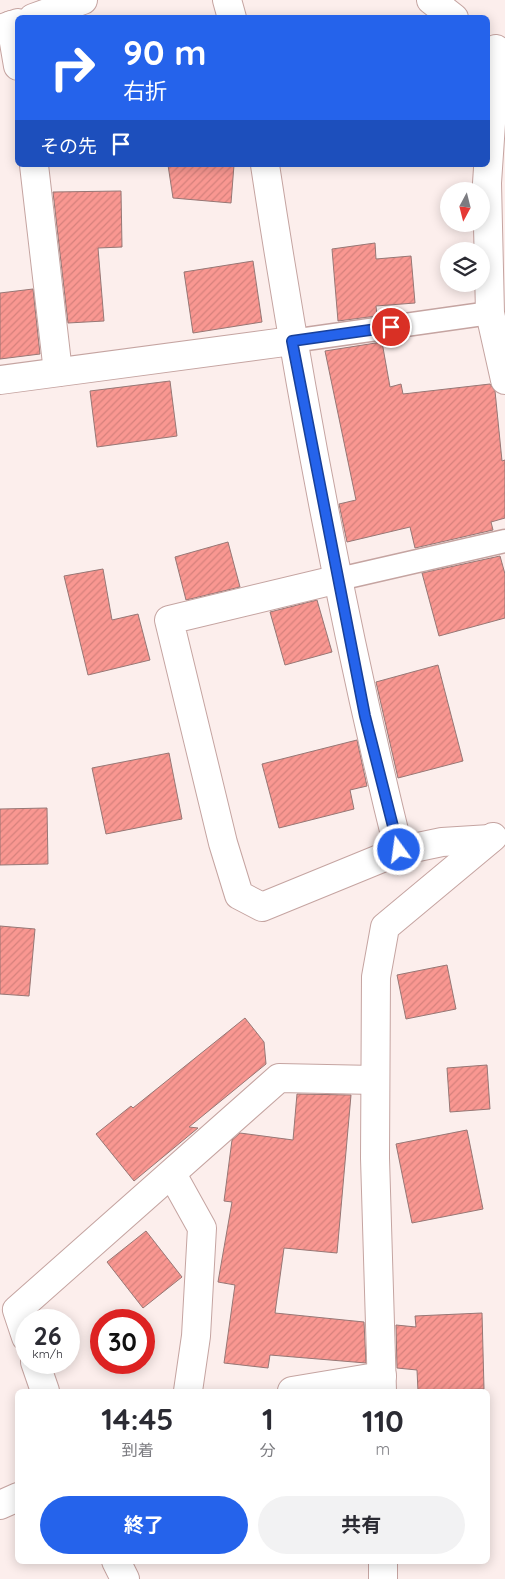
<!DOCTYPE html>
<html lang="ja">
<head>
<meta charset="utf-8">
<style>
	:root { --surface:#fff; --page:#f2f2f3; --text:#2b2b33; --muted:#7c7c81; --accent:#2563eb }
	body { margin:0; font-family:Quicksand,"Noto Sans JP",sans-serif; background:var(--page); color:var(--text); height:100vh; display:flex; flex-direction:column; font-size:19px; white-space:nowrap }
	* { box-sizing:border-box; margin:0 }
	p { font-size:16px; color:var(--muted) }
	.icon { flex:none; width:28px; height:28px; fill:none; stroke:currentColor; stroke-width:2; stroke-linecap:round; stroke-linejoin:round }
	.map { position:relative; flex:1; overflow:hidden }
	.panel { position:absolute; left:15px; top:1389px; width:475px; height:175px; display:flex; flex-direction:column; background:var(--surface); border-radius:8px; box-shadow:0 2px 12px #0003 }
	.panel>* { flex:none }
	.guide { position:absolute; left:15px; top:15px; width:475px; height:152px; border-radius:8px; box-shadow:0 2px 12px #0003; background:#2563eb; color:#fff; overflow:hidden }
	.needle { width:32px; rotate:187deg }
	.tools { position:absolute; left:440px; top:182px; display:grid; gap:10px }
	.tools a { display:grid; place-items:center; width:50px; height:50px; border-radius:50%; background:var(--surface); box-shadow:0 2px 12px #0003; font-size:25px }
	.speed { position:absolute; left:15px; top:1309px; display:flex; gap:10px; font-size:25px; font-weight:700; text-align:center }
	.speed>* { display:grid; place-content:center; width:65px; height:65px; border-radius:50%; background:var(--surface); box-shadow:0 2px 12px #0003; line-height:1 }
	.speed small { font-size:12px; font-weight:400 }
	.speed .limit { border:8px solid #d22; background:#fff; color:#111 }
	.pin { position:absolute; display:grid; place-items:center; width:42px; height:42px; color:#fff; margin:-21px; border:2px solid #fff; border-radius:50%; box-shadow:0 1px 5px #0007 }
	.me { position:absolute; width:55px; margin:-28px; rotate:346deg; stroke-linejoin:round; filter:drop-shadow(0 0 4px #0008) }
	.turn { display:flex; align-items:center; gap:18px; height:105px; padding:0 25px; font-size:22px }
	.turn .icon { width:65px; height:65px; stroke-width:2.5 }
	.turn b { display:block; font-size:35px; line-height:42px }
	.then { display:flex; align-items:center; height:48px; padding:0 25px; background:#0003; gap:10px; font-size:19px }
	.eta { display:flex; justify-content:space-evenly; align-items:center; height:85px; text-align:center }
	.eta b { font-size:30px; font-weight:700; line-height:35px }
	.cta { display:flex; gap:10px; margin-top:auto; padding:10px 25px }
	.cta a { flex:1; height:58px; border-radius:30px; background:var(--accent); color:#fff; font-size:20px; font-weight:700; line-height:58px; text-align:center }
	.cta a+a { background:var(--page); color:var(--text) }
	.map>svg:first-child { display:block }
	.building { fill:url(#building-hatch); stroke:#977775 }
	.lines { fill:none; stroke-linecap:round; stroke-linejoin:round }
	.service-casing { stroke:#c5a4a1; stroke-width:25 }
	.minor-casing { stroke:#c5a4a1; stroke-width:30 }
	.tertiary-casing { stroke:#c5a4a1; stroke-width:30 }
	.service { stroke:#fff; stroke-width:22 }
	.minor { stroke:#fff; stroke-width:28 }
	.tertiary { stroke:#fff; stroke-width:28 }
	.route-casing { stroke:#184099; stroke-width:12 }
	.route { stroke:#2563eb; stroke-width:9 }
</style>
</head>
<body>
<div class="map">
<svg width="505" height="1579" viewBox="0 0 505 1579">
	<defs>
		<pattern id="building-hatch" width="6" height="6" patternUnits="userSpaceOnUse" patternTransform="scale(1.25)"><rect width="6" height="6" fill="#f99791"/><path d="M-1 1l2-2M0 6l6-6M5 7l2-2" fill="none" stroke="#d5817c"/></pattern>
	</defs>
	<rect width="100%" height="100%" fill="#fceeec"/>
	<!-- building -->
	<g class="building">
		<path d="M168 165H234L231 203 173 198Z"/>
		<path d="M121 191 122 247 98 248 104 321 68 323 53 192Z"/>
		<path d="M375 243 376 259 411 256 415 303 376 306 377 316 338 321 332 249Z"/>
		<path d="M253 261 262 322 193 333 184 272Z"/>
		<path d="M33 289 40 354 0 359V293Z"/>
		<path d="M382 342 390 387 401 384 403 394 490 384 495 391 502 461 505 460V518L491 522 493 530 415 548 410 527 347 542 339 504 356 500 325 351Z"/>
		<path d="M170 381 177 436 97 447 90 391Z"/>
		<path d="M228 542 240 587 186 600 175 557Z"/>
		<path d="M500 556 505 574V618L439 636 422 573Z"/>
		<path d="M103 569 112 620 138 614 150 660 88 675 64 576Z"/>
		<path d="M317 600 332 652 285 665 270 612Z"/>
		<path d="M438 665 463 761 398 778 376 682Z"/>
		<path d="M357 740 367 786 350 790 354 809 279 828 262 764Z"/>
		<path d="M169 753 182 819 106 834 92 768Z"/>
		<path d="M47 808 48 864 0 865V809Z"/>
		<path d="M0 926 35 929 29 996 0 994Z"/>
		<path d="M447 965 456 1009 406 1019 397 975Z"/>
		<path d="M245 1018 264 1042 266 1064 189 1127 198 1128 134 1181 96 1134 131 1106 133 1108Z"/>
		<path d="M487 1065 490 1109 450 1112 447 1068Z"/>
		<path d="M297 1094 351 1095 337 1253 284 1248 275 1313 364 1322 366 1363 270 1355 268 1368 224 1363 235 1285 218 1282 232 1202 224 1201 232 1140 240 1133 293 1140Z"/>
		<path d="M467 1130 483 1209 412 1223 396 1144Z"/>
		<path d="M146 1231 182 1277 143 1308 107 1262Z"/>
		<path d="M482 1313 484 1389 418 1391 417 1370 397 1368 396 1325 416 1327 415 1316Z"/>
	</g>
	<g class="lines">
		<defs>
			<g id="service">
				<path d="M292 341 490 313"/>
				<path d="M339 579 505 541"/>
			</g>
			<g id="minor">
				<path d="M227 0 232 18"/>
				<path d="M431 0 454 18"/>
				<path d="M11 25 18 66"/>
				<path d="M496 49 487 183 490 313 505 380"/>
				<path d="M34 165 58 372"/>
				<path d="M265 165C300 395 343 625 399 851"/>
				<path d="M0 380 292 341"/>
				<path d="M339 579 169 620 223 843 239 895 262 907 399 851 442 842 490 839"/>
				<path d="M172 1174 202 1228 196 1336 188 1391"/>
				<path d="M26 1337 17 1310 279 1078 375 1080"/>
				<path d="M35 1362 45 1391"/>
				<path d="M292 1391 382 1376"/>
				<path d="M382 1391 375 1158 376 977 385 927 493 837"/>
				<path d="M0 1505 18 1497"/>
				<path d="M116 1561 125 1579"/>
				<path d="M383 1561V1579"/>
			</g>
			<g id="tertiary">
				<path d="M33 18 83 0"/>
				<path d="M0 29 18 23"/>
			</g>
		</defs>
		<!-- service casing -->
		<use href="#service" class="service-casing"/>
		<!-- minor casing -->
		<use href="#minor" class="minor-casing"/>
		<!-- tertiary casing -->
		<use href="#tertiary" class="tertiary-casing"/>
		<!-- service -->
		<use href="#service" class="service"/>
		<!-- minor -->
		<use href="#minor" class="minor"/>
		<!-- tertiary -->
		<use href="#tertiary" class="tertiary"/>
	</g>
	<g class="lines">
		<defs>
			<path id="route" d="M391 327 292 341 365 716 399 850"/>
		</defs>
		<!-- route casing -->
		<use href="#route" class="route-casing"/>
		<!-- route -->
		<use href="#route" class="route"/>
	</g>
</svg>
<div class="tools">
<a><svg class="needle" viewBox="-14 -14 28 28"><path d="M0-13l5 13h-10z" fill="#e53935"/><path d="M0 13l5-13h-10z" fill="#7c7c81"/></svg></a>
<a><svg class="icon" aria-label="layers" viewBox="0 0 24 24"><path d="M12 4l9 5-9 5-9-5zM3 14l9 5 9-5"/></svg></a>
</div>
<div class="speed"><div>26<small>km/h</small></div><div class="limit">30</div></div>
<div class="pin" style="left:391px;top:327px;background:#d93025"><svg class="icon" aria-label="arrive" viewBox="0 0 24 24"><path d="M6 21V4h12l-3 4 3 4H6"/></svg></div>
<svg class="me" style="left:399px;top:850px" viewBox="-20 -20 40 40"><circle r="17" fill="#2563eb" stroke="#fff" stroke-width="3"/><path d="M0-11L8 9 0 5-8 9z" fill="#fff"/></svg>
<div class="guide">
<div class="turn"><svg class="icon" aria-label="right" viewBox="0 0 24 24"><path d="M7 20v-9h11M14 6l5 5-5 5"/></svg><div><b>90 m</b>右折</div></div>
<div class="then">その先<svg class="icon" aria-label="arrive" viewBox="0 0 24 24"><path d="M6 21V4h12l-3 4 3 4H6"/></svg></div>
</div>
<section class="panel">
<div class="eta">
<div><b>14:45</b><p>到着</p></div>
<div><b>1</b><p>分</p></div>
<div><b>110</b><p>m</p></div>
</div>
<div class="cta"><a>終了</a><a>共有</a></div>
</section>
</div>
</body>
</html>
